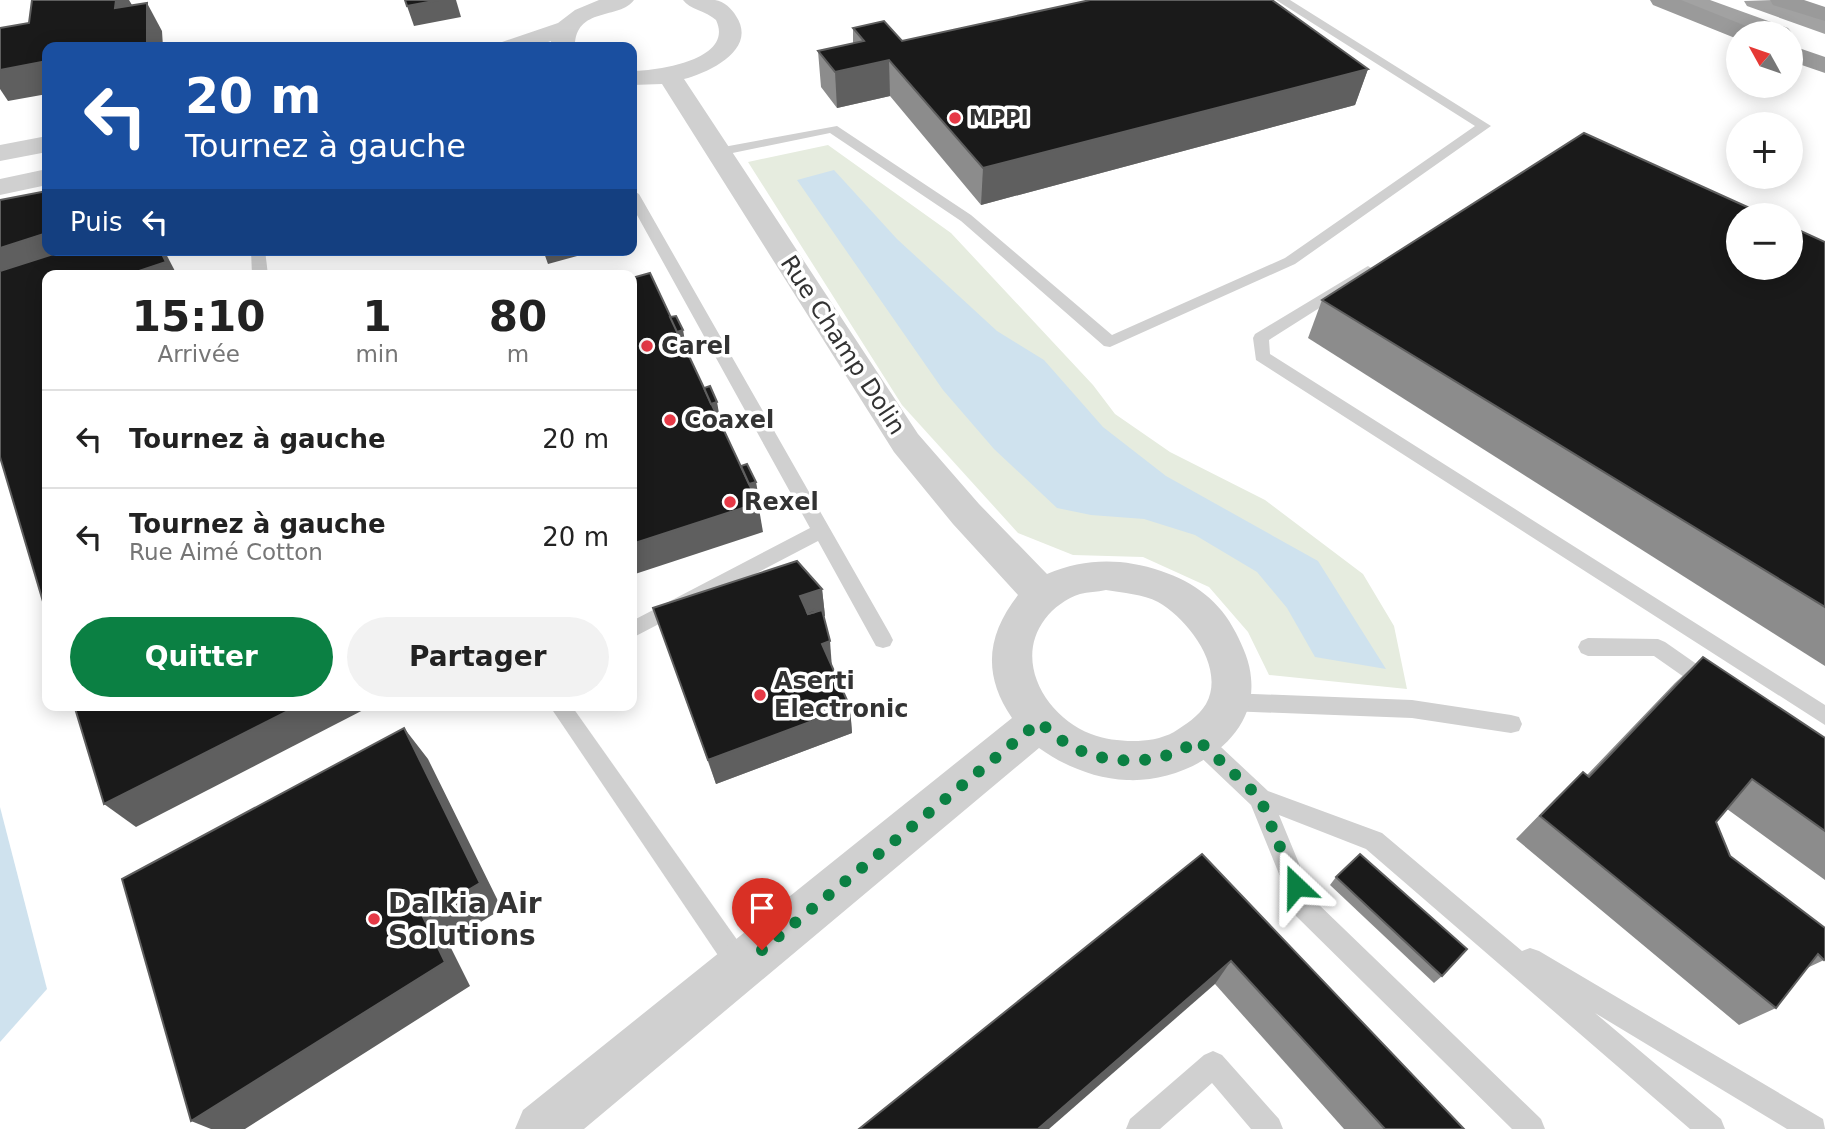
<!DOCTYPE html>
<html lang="fr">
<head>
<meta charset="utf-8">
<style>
	:root { --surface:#fff; --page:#f2f2f2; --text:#222; --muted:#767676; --line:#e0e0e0; --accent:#0b8043 }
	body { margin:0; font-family:"DejaVu Sans",sans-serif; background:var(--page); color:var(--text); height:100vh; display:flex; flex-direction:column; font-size:26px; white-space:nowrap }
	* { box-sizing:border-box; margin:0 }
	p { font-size:23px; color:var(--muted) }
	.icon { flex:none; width:38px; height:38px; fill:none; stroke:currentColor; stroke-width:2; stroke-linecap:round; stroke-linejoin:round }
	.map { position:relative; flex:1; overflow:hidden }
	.sheet { position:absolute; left:42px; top:270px; width:595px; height:441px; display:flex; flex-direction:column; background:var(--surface); border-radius:14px; box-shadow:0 4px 18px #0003 }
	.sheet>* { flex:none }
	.top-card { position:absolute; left:42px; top:42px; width:595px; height:214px; border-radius:14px; box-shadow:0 4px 18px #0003; background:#1a4fa0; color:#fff; overflow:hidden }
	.needle { width:46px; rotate:310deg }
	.buttons { position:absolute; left:1726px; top:21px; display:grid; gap:14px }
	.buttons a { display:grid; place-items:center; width:77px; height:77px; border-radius:50%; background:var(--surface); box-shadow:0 4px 18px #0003; font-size:35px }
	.pin { position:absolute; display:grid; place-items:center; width:60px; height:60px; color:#fff; margin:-72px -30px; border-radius:50% 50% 50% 0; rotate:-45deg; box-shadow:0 0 7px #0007 }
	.pin .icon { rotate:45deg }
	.me { position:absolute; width:77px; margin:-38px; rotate:337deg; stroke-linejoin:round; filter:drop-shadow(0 0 5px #0008) }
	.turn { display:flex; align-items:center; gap:24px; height:147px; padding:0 28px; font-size:32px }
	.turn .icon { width:91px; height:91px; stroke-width:2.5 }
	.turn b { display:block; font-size:49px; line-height:60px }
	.then { display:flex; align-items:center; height:66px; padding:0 28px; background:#0003; gap:14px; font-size:26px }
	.eta { display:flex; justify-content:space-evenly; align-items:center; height:119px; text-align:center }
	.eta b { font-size:42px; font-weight:700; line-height:49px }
	.action { display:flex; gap:14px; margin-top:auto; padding:14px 28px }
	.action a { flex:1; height:80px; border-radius:42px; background:var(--accent); color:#fff; font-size:28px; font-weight:700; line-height:80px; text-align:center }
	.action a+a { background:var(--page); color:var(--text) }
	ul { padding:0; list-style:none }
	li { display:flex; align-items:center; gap:21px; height:98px; padding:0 28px; border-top:2px solid var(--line) }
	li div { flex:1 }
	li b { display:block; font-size:26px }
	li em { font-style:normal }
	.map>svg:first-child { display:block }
	.green { fill:#e6ecdf }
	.water { fill:#cfe2ee }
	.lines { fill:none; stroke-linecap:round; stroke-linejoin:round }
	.service { fill:#d0d0d0; fill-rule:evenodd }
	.minor { fill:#d0d0d0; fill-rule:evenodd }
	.trunk { fill:#a2a2a2; fill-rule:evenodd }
	.motorway { fill:#9a9a9a; fill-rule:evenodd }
	.wall { fill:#8c8c8c }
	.shaded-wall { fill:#5f5f5f }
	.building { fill:#1a1a1a; stroke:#5f5f5f; stroke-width:2 }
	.route { stroke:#0b8043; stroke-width:12; stroke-dasharray:0 21.6 }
	.poi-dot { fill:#e63946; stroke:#fff; stroke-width:2.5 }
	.labels { text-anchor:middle; stroke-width:7; stroke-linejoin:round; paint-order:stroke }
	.far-poi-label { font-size:21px; font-weight:bold; fill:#333; stroke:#fff; text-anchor:start }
	.street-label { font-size:24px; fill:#333; stroke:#fff }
	.poi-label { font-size:24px; font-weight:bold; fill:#333; stroke:#fff; text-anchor:start }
	.near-poi-label { font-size:28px; font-weight:bold; fill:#333; stroke:#fff; text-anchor:start }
</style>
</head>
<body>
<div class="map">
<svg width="1825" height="1129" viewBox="0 0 1825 1129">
	<rect width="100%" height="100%" fill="#fff"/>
	<!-- green -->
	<path class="green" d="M828 145 951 233 1093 385 1115 414 1170 452 1265 500 1363 574 1394 626 1407 689 1269 675 1248 632 1209 587 1143 557 1073 555 1018 533 902 405 748 162Z"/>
	<!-- water -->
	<g class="water">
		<path d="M834 170 897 239 997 331 1044 360 1103 427 1166 476 1318 561 1386 669 1315 657 1287 608 1257 572 1195 535 1144 519 1091 515 1057 508 994 449 943 390 797 180Z"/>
		<path d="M0 807 47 989 0 1042Z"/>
	</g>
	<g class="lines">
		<!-- service -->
		<g class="service">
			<path d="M1276 0H1290L1491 126 1295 264 1110 347 1104 346 961 221 830 133 718 156 711 152 718 148 837 126 971 215 1112 335 1285 258 1475 126Z"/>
			<path d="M632 190 639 194 890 634 893 640 890 646 883 648 876 646 818 541 632 638V621L810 528 632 206Z"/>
			<path d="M251 250H265L268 275H252Z"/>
			<path d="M1368 266 1376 271 1373 274 1269 340 1270 354 1825 705V725L1256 360 1253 338 1255 334Z"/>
			<path d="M1588 638 1658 639 1665 642 1718 679 1721 685 1718 691 1711 694 1704 691 1654 656H1588L1581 653 1578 647 1581 641Z"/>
			<path d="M1228 693 1412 700 1511 715 1519 717 1522 724 1519 731 1511 733 1412 718 1228 711 1221 708 1217 702 1221 696Z"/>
			<path d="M549 705H571L750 958 753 967 750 976 741 979 732 976Z"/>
			<path d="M1198 730 1206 733 1268 791 1382 833 1522 951 1530 948 1539 951 1823 1119 1825 1129H1787L1595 1013 1721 1119 1725 1129H1690L1366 849 1279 815 1314 900 1541 1119 1545 1129H1512L1296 916 1251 805 1190 747 1187 740 1190 733Z"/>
			<path d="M1213 1051 1222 1055 1279 1119 1283 1129H1251L1212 1083 1160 1129H1126L1130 1119 1204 1055Z"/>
		</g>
		<!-- minor -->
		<g class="minor">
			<path d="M599 0H634C620 20 575 6 575 47H551V41L534 47H499L502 42 558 23 575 10Z"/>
			<path d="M683 0C693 0 705 0 715 0 724 1 732 9 736 16 758 49 710 72 684 79L918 434 979 504 1047 574C1085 558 1122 558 1161 571 1194 582 1220 601 1236 633 1243 647 1250 662 1251 678 1258 742 1183 783 1127 780 1096 779 1064 766 1039 748L584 1129H515L523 1110 1012 718C982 674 987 635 1018 595L953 524 894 452 662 84 632 85V71C657 71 735 60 716 20 706 11 689 9 683 0ZM1106 590C1123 593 1143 594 1158 602 1188 619 1226 668 1206 704 1199 716 1185 725 1174 732 1161 739 1147 741 1133 741 1119 741 1104 739 1091 734 1046 717 1013 661 1045 619 1053 608 1067 598 1080 594 1088 592 1097 592 1106 590Z"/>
			<path d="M47 136V152L0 161V145Z"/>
			<path d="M47 169V185L0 195V179Z"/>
		</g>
		<!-- trunk -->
		<g class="trunk">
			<path d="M1677 0H1710L1788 28 1792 33 1790 35 1758 33 1680 5Z"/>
			<path d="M1773 0 1825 19V34L1747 6 1744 1Z"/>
		</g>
		<!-- motorway -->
		<g class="motorway">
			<path d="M1650 0H1681L1751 28 1755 33H1738V39L1735 38 1653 5Z"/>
			<path d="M1770 0H1804L1825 7V21L1773 5Z"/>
			<path d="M1790 45 1825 57V73L1790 61Z"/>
		</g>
	</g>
	<!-- wall -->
	<g class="wall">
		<path d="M853 28 902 41 1368 69 1355 105 981 205 890 96 837 108 821 87 818 51 853 43Z"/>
		<path d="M1825 242V666L1308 338 1322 300Z"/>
		<path d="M822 589 825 616 823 617 832 668 850 707 852 733 716 784 653 608Z"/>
		<path d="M1703 657 1825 738V880L1727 809 1716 822 1730 856 1824 960 1807 968 1776 1008 1739 1025 1516 839 1557 797 1583 772 1587 775 1675 683Z"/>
		<path d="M1202 854 1464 1129H1344L1215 984Z"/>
		<path d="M1336 877 1442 976 1434 983 1330 885Z"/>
	</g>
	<!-- shaded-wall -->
	<g class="shaded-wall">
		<path d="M116 0H129L132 5 115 8Z"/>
		<path d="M439 0H456L461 17 414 26 407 6Z"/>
		<path d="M147 3 162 31 163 47H125Z"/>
		<path d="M889 60 890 96 837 108 835 72Z"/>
		<path d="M47 61V94L8 101 0 89V70Z"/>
		<path d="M1368 69 1355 105 981 205 983 168Z"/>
		<path d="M47 233V250H110L0 286V248Z"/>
		<path d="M160 250H164L177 275H127Z"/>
		<path d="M543 250H599L548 264Z"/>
		<path d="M683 330 685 341 675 344 673 333Z"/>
		<path d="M717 402 719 413 709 416 707 406Z"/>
		<path d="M756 482 758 493 747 496 745 486Z"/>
		<path d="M758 503 763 532 632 575V544Z"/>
		<path d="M822 589 825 616 806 623 800 596Z"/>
		<path d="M830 641 832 668 822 644Z"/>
		<path d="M300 705H373L136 827 104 804Z"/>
		<path d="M850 707 852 733 716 784 708 760Z"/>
		<path d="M404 728 428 759 502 909 448 942 470 986 245 1129H211L191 1121 423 917Z"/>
		<path d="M1231 961 1215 984 1049 1129H1038Z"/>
	</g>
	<!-- building -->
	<g class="building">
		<path d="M32 0H116L115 8 147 3V43L125 47H47V61L0 70V28L29 23Z"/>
		<path d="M405 0H439L407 6Z"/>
		<path d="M1090 0H1272L1368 69 983 168 889 60 835 72 818 51 864 41 853 28 884 21 902 41Z"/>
		<path d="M1584 133 1765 215H1738V268H1790V226L1825 242V607L1322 300Z"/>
		<path d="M47 191V233L0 248V200Z"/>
		<path d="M66 250H160L166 262 127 275H47V615L0 457V271Z"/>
		<path d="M650 273 758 503 632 544V278Z"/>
		<path d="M676 316 683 330 677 332 670 317Z"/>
		<path d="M710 386 717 402 711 404 704 388Z"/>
		<path d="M747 464 756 482 749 484 741 466Z"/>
		<path d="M797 561 822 589 800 596 808 614 822 610 830 641 822 644 850 707 708 760 653 608Z"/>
		<path d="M814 610 815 612 808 614 807 612Z"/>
		<path d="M1703 657 1825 738V831L1752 779 1716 822 1730 856 1825 928V959L1824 960 1818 954 1776 1008 1540 816 1583 772 1589 777Z"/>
		<path d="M74 705H300L104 804Z"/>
		<path d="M404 728 480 883 423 917 445 962 191 1121 122 879Z"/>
		<path d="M1202 854 1464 1129H1385L1231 961 1038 1129H859Z"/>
		<path d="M1360 854 1467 949 1442 976 1336 877Z"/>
	</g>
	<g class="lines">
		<!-- route -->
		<path class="route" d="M762 950 1039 722C1049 730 1059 739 1069 745 1109 767 1162 766 1198 740L1260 798 1296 886"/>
	</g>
	<!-- markers -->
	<g class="poi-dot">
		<circle cx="955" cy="118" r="7"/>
		<circle cx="647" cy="346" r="7"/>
		<circle cx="670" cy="420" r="7"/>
		<circle cx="730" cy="502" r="7"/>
		<circle cx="760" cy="695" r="7"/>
		<circle cx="374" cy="919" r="7"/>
	</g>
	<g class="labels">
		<!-- far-poi labels -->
		<g class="far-poi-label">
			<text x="969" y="125">MPPI</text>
		</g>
		<!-- street labels -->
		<g class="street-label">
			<text transform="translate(843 345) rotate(57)" y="8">Rue Champ Dolin</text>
		</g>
		<!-- poi labels -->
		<g class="poi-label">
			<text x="661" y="354">Carel</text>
			<text x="684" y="428">Coaxel</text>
			<text x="744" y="510">Rexel</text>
			<text x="774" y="689">Aserti<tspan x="774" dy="28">Electronic</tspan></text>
		</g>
		<!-- near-poi labels -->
		<g class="near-poi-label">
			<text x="388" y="913">Dalkia Air<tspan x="388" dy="32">Solutions</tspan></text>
		</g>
	</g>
</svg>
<div class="buttons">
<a><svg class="needle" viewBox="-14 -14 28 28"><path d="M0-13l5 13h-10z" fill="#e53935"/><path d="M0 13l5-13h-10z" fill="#767676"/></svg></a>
<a>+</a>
<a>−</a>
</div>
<div class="pin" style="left:762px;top:950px;background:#d93025"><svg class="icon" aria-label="arrive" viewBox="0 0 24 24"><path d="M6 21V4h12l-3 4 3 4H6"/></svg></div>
<svg class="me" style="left:1296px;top:886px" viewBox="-20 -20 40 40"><path d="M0-17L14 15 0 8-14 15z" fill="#0b8043" stroke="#fff" stroke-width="4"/></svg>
<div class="top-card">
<div class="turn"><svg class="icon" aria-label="left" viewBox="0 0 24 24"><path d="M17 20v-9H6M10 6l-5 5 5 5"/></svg><div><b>20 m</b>Tournez à gauche</div></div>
<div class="then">Puis<svg class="icon" aria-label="left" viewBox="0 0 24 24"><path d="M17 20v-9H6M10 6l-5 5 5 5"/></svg></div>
</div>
<section class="sheet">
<div class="eta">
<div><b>15:10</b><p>Arrivée</p></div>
<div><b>1</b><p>min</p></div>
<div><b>80</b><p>m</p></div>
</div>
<ul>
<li><svg class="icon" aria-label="left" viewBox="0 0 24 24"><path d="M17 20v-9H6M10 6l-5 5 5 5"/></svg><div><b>Tournez à gauche</b></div><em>20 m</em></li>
<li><svg class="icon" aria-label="left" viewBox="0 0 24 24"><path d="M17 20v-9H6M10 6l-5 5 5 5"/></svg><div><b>Tournez à gauche</b><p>Rue Aimé Cotton</p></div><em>20 m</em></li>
</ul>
<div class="action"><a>Quitter</a><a>Partager</a></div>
</section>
</div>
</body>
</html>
